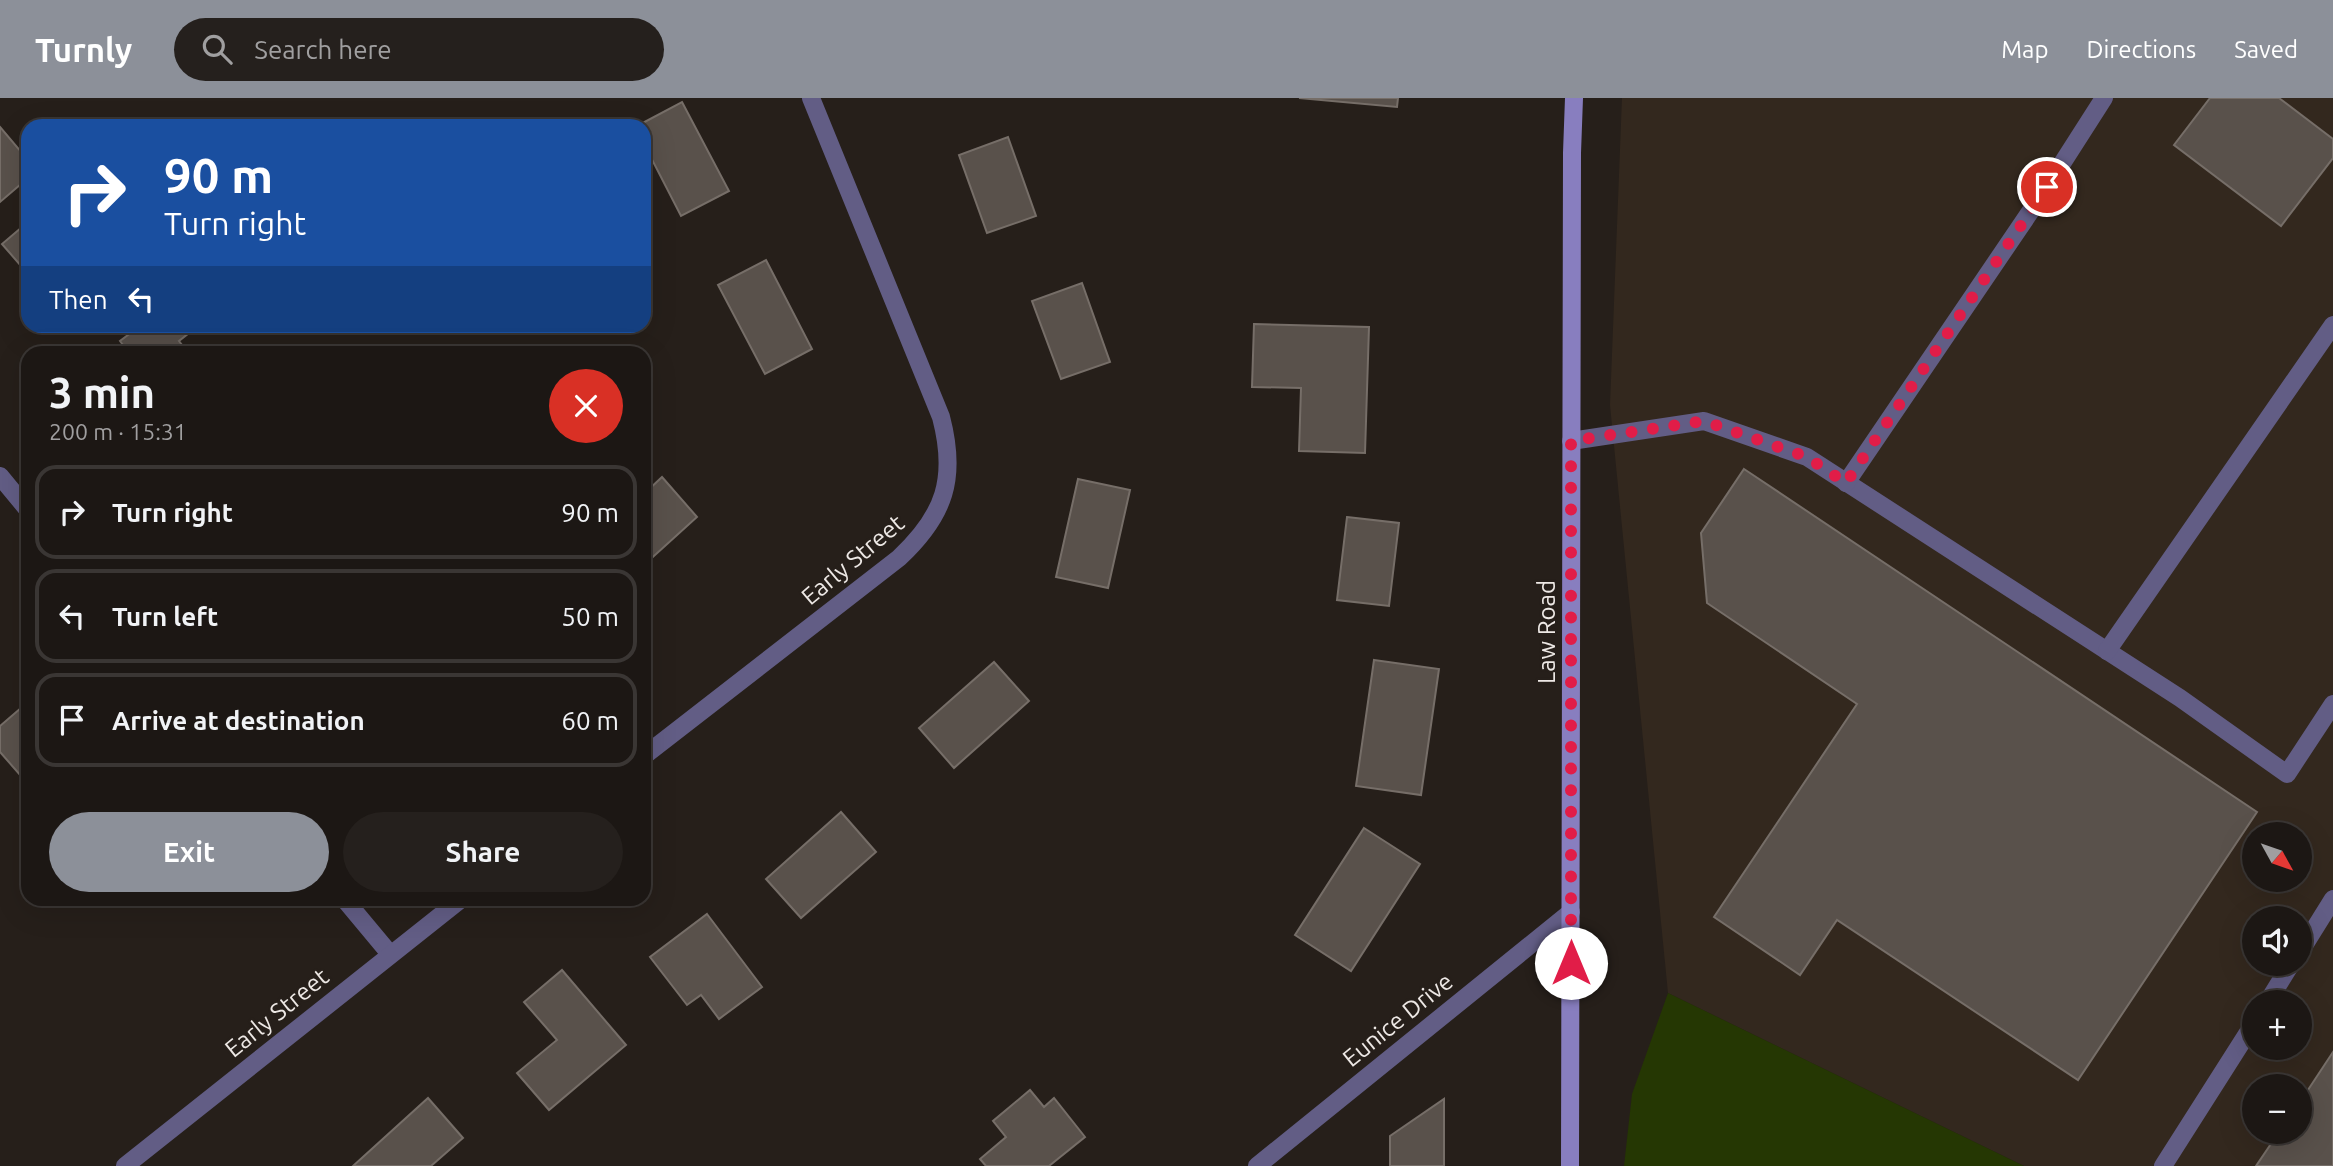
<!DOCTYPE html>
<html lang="en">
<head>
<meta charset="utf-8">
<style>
	:root { --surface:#1c1714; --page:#25201d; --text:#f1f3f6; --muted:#a09fa0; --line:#3a3634; --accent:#8c9099 }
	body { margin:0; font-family:Ubuntu,sans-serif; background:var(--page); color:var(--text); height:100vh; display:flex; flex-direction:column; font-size:26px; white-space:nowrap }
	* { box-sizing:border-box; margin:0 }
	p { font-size:23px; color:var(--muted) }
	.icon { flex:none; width:38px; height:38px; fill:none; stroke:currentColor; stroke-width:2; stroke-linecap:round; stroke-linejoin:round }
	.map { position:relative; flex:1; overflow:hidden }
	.sheet { position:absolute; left:21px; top:248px; width:630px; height:560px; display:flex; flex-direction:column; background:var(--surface); border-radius:21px; box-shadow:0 7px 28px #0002,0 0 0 2px var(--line) }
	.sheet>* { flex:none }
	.guide { position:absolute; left:21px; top:21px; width:630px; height:214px; border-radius:21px; box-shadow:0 7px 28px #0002,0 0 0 2px var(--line); background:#1a4fa0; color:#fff; overflow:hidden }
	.needle { width:46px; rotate:130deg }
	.tools { position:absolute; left:2242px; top:724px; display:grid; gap:14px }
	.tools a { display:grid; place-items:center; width:70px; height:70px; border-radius:50%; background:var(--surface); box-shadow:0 7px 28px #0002,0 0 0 2px var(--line); font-size:35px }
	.pin { position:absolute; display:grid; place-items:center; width:60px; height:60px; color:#fff; margin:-30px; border:4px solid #fff; border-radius:50%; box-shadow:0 2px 7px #0007 }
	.me { position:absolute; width:77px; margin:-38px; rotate:0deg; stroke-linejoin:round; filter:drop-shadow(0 0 5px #0008) }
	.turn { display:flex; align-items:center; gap:24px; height:147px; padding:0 28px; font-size:32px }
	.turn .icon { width:91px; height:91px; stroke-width:2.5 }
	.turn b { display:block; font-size:49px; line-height:60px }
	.then { display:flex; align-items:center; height:66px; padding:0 28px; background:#0003; gap:14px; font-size:26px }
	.round { display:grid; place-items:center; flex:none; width:74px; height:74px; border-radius:37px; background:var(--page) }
	.summary { display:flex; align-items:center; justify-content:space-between; height:119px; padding:0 28px }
	h1 { font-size:42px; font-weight:700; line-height:52px }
	.primary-button { display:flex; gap:14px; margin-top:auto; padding:14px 28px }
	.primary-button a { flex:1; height:80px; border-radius:42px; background:var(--accent); color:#fff; font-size:28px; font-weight:700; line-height:80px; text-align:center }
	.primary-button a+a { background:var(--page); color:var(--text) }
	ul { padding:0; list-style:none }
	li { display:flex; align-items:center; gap:21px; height:94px; margin:0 14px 10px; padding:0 14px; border:4px solid var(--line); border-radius:21px }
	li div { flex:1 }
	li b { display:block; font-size:26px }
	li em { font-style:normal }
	header { display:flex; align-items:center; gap:42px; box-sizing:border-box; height:98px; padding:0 35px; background:var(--accent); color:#fff }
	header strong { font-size:33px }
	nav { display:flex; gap:38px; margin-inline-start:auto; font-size:24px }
	.search { width:490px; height:63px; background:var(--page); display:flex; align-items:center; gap:18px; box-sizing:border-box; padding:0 24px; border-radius:38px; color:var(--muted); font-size:26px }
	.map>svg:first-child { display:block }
	.built { fill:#33281e; fill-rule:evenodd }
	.green { fill:#253703 }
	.building { fill:#59514b; stroke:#766e68; stroke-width:2 }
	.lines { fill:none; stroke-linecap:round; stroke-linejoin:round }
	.lane { stroke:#625d85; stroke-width:18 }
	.street { stroke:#625d85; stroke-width:18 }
	.secondary { stroke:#887ebf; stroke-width:18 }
	.route { stroke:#e11d48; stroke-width:12; stroke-dasharray:0 21.6 }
	.labels { text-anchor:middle; stroke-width:5; stroke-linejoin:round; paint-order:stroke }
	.street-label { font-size:24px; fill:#ede8e5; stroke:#261f1a }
</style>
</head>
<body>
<header>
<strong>Turnly</strong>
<div class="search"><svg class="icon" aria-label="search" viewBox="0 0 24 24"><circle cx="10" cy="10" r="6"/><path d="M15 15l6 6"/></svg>Search here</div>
<nav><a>Map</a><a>Directions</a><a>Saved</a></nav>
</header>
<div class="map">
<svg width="2333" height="1068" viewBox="0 0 2333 1068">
	<rect width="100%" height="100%" fill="#261f1a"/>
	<!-- built -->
	<path class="built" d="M1622 0H2333V1068H2024L1668 895 1610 307ZM2254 737H2300V782H2254ZM2254 821H2300V866H2254ZM2254 905H2300V950H2254ZM2254 989H2300V1034H2254Z"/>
	<!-- green -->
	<path class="green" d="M1668 895 2024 1068H1624L1632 996Z"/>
	<!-- building -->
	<g class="building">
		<path d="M1299 0H1398L1397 9Z"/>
		<path d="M2210 0H2279L2333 41V60L2281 128 2174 47Z"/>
		<path d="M682 4 729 93 681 118 644 46V28H637Z"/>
		<path d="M0 29 28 62V80L0 104Z"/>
		<path d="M1008 39 1036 118 987 135 959 57Z"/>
		<path d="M28 124V176L2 146Z"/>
		<path d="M766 162 812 251 765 276 718 187Z"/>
		<path d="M1082 185 1110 264 1061 281 1032 203Z"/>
		<path d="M1254 226 1369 229 1365 355 1299 353 1301 290 1252 289Z"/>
		<path d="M140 228H198L179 243 189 256H130L120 243Z"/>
		<path d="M1744 371 2257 714 2078 982 1837 822 1800 877 1714 819 1857 606 1707 505 1701 435Z"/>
		<path d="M662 379 697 419 644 467V396Z"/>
		<path d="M1078 381 1130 392 1108 490 1056 479Z"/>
		<path d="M1347 419 1399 425 1389 508 1337 502Z"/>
		<path d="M1374 562 1439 571 1421 697 1356 688Z"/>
		<path d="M994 564 1029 603 954 670 919 630Z"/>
		<path d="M28 604V686L0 654V628Z"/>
		<path d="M841 714 876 754 801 820 766 781Z"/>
		<path d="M1364 730 1420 766 1351 873 1295 837Z"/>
		<path d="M707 816 762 889 719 921 701 897 687 907 650 859Z"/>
		<path d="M562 872 626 947 549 1012 517 975 557 942 524 904Z"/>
		<path d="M2333 954V1068H2256L2279 1034H2300V1004Z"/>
		<path d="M1030 992 1044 1009 1054 1000 1085 1039 1049 1068H986L980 1061 1006 1039 993 1023Z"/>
		<path d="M428 1000 463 1040 431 1068H353Z"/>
		<path d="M1444 1001V1068H1390V1038Z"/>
	</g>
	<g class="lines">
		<!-- lane -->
		<g class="lane">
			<path d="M1571 343 1704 323 1807 359 2180 600 2287 676 2333 606"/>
			<path d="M1846 385 2047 89 2104 0"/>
			<path d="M2107 553 2333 227"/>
			<path d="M2300 854 2333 801"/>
			<path d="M2267 905 2291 866"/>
			<path d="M2163 1068 2254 925"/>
		</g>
		<!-- street -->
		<g class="street">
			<path d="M0 378 28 412"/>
			<path d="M644 658 899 460C945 417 957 380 941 319L811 0"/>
			<path d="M345 802 390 856"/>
			<path d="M125 1068 460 802"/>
			<path d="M1257 1068 1571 814"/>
		</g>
		<!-- secondary -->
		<path class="secondary" d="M1570 1068 1572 55 1574 0"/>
	</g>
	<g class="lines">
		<!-- route -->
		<path class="route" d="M1571 865V343L1704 323 1807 359 1846 385 2047 89"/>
	</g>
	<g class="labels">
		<!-- street labels -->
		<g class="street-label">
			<text transform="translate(853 462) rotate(-40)" y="8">Early Street</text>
			<text transform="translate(1547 534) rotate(-90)" y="8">Law Road</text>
			<text transform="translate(277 915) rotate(-39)" y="8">Early Street</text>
			<text transform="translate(1398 922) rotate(-39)" y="8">Eunice Drive</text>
		</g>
	</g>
</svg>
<div class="tools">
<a><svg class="needle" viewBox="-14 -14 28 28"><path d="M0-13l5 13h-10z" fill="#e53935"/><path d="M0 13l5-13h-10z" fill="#a09fa0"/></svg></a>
<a><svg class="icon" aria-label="sound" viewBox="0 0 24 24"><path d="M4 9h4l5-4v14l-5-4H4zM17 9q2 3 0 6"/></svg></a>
<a>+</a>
<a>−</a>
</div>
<div class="pin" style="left:2047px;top:89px;background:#d93025"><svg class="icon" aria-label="arrive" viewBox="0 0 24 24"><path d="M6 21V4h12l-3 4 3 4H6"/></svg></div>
<svg class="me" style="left:1571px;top:865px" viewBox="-20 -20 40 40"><circle r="19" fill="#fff"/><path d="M0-13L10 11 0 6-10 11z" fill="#e11d48"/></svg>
<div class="guide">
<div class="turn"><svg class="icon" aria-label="right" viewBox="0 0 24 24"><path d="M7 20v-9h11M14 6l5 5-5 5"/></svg><div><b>90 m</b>Turn right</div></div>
<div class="then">Then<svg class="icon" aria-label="left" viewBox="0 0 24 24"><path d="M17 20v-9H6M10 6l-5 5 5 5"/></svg></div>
</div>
<section class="sheet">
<div class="summary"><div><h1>3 min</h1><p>200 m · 15:31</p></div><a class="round" style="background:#d93025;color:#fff"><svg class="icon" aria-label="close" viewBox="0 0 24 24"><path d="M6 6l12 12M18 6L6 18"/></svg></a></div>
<ul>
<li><svg class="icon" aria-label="right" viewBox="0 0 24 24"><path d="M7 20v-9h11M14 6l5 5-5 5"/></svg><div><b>Turn right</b></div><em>90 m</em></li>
<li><svg class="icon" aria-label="left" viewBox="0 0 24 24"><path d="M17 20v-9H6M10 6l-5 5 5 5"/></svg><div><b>Turn left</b></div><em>50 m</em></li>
<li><svg class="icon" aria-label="arrive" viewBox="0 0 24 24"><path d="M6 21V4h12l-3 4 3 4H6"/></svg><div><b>Arrive at destination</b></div><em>60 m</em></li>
</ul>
<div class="primary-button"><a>Exit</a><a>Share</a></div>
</section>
</div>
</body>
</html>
